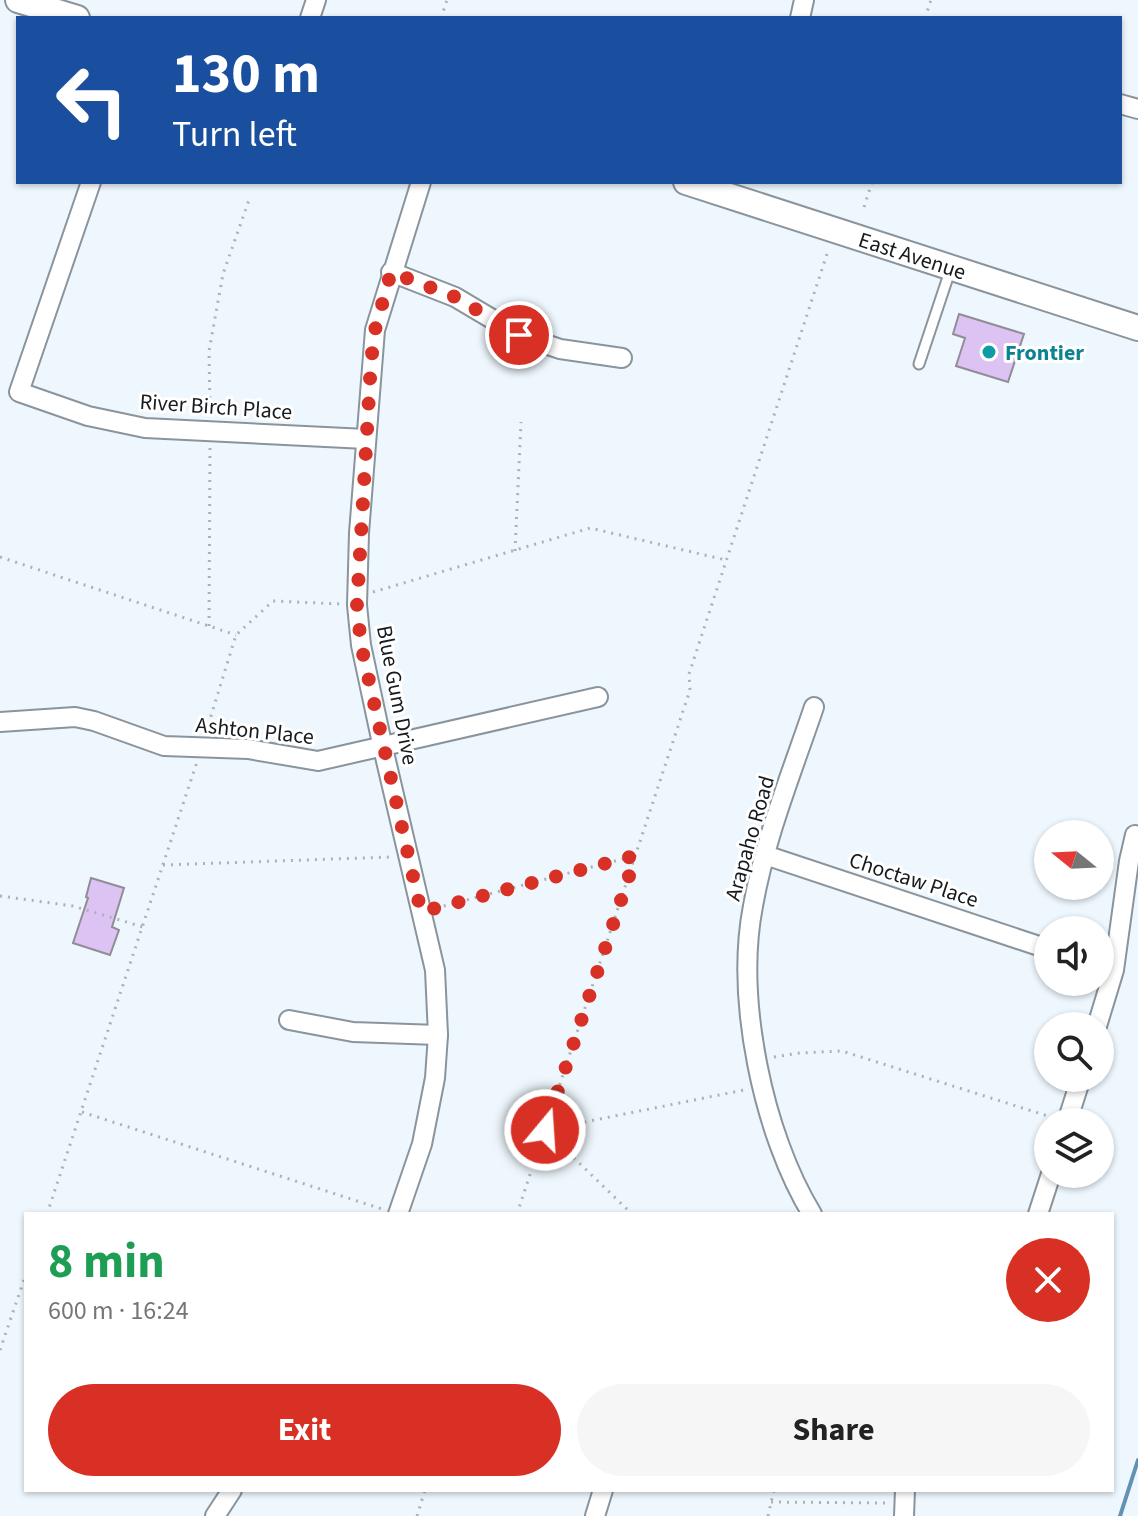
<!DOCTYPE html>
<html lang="en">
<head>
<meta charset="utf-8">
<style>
	:root { --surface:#fff; --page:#f6f6f6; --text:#222; --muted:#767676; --accent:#d93025 }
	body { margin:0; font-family:"Source Sans 3",sans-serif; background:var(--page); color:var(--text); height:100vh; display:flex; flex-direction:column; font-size:30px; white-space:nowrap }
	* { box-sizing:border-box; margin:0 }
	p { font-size:26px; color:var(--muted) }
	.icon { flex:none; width:44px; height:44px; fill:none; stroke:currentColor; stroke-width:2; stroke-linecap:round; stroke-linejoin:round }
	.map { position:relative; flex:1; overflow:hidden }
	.details { position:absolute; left:24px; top:1212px; width:1090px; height:280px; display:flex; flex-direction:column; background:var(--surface); border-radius:0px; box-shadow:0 2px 6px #0004 }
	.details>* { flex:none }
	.guide { position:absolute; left:16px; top:16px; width:1106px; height:168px; border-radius:0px; box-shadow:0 2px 6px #0004; background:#1a4fa0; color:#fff; overflow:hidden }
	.needle { width:52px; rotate:288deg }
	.tools { position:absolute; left:1034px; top:820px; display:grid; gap:16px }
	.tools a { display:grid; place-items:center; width:80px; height:80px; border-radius:50%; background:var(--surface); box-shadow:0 2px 6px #0004; font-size:40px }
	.pin { position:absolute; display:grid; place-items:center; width:68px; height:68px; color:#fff; margin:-34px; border:4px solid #fff; border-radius:50%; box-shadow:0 2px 8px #0007 }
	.me { position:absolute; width:88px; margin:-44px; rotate:18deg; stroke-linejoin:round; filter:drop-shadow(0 0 6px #0008) }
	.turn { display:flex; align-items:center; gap:28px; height:168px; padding:0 24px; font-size:36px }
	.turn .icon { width:104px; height:104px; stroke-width:2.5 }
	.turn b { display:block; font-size:56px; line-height:68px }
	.round { display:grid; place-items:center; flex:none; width:84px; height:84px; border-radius:42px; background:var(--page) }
	.overview { display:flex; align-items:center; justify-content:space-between; height:136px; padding:0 24px }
	h1 { font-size:48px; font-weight:700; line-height:60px; color:#1e9e55 }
	.button { display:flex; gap:16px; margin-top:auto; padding:16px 24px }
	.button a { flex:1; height:92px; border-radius:48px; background:var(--accent); color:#fff; font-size:32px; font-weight:700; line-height:92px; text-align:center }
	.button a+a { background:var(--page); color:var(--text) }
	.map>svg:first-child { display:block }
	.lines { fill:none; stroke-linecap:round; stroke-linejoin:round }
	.stream { stroke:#6292b3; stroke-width:4 }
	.building { fill:#dcc3f3; stroke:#918c96; stroke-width:2 }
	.service-casing { stroke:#8a949c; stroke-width:13 }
	.minor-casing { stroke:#8a949c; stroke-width:22 }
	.secondary-casing { stroke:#8a949c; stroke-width:28 }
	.path { stroke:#abb2b7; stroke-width:3; stroke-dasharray:2 6; stroke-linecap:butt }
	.service { stroke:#fff; stroke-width:9 }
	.minor { stroke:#fff; stroke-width:18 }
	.secondary { stroke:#fff; stroke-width:24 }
	.route { stroke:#d93025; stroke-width:14; stroke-dasharray:0 25.2 }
	.culture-dot { fill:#0f9aa8; stroke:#fff; stroke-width:3 }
	.labels { text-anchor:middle; stroke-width:6; stroke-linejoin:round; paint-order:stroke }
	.street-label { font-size:22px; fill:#161a1c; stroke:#fff }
	.culture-label { font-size:22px; font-weight:bold; fill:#0d838f; stroke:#fff; text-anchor:start }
</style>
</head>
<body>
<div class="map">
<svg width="1138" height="1516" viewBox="0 0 1138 1516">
	<rect width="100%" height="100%" fill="#eef7fd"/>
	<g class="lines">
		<!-- stream -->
		<path class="stream" d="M1120 1516 1138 1460"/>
	</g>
	<!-- building -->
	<g class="building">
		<path d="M959 314 1024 334 1008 382 956 366 965 338 953 334Z"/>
		<path d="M91 878 124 888 112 927 119 930 110 955 73 943 88 898 86 897Z"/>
	</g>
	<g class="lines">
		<defs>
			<path id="service" d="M919 364 951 268"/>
			<g id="minor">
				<path d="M310 18 316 0"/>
				<path d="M800 18 804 0"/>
				<path d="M1120 104 1138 109"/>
				<path d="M91 182 19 392 88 416 145 428 366 439"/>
				<path d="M391 272 455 297 519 335 560 349 622 358"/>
				<path d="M0 722 75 717 94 721 164 746 248 749 318 761 598 697"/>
				<path d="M765 855 1048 949"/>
				<path d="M289 1020 353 1032 438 1035"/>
				<path d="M1097 1026 1114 970 1129 861 1135 835"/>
				<path d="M1067 1122 1081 1078"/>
				<path d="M398 1214 422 1144 435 1078 438 1035 435 970 383 748 361 645 357 605 359 533 375 330 421 182"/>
				<path d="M812 1214C763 1134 735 999 753 906 765 838 792 772 814 707"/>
				<path d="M1038 1214 1051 1174"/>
				<path d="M215 1516 232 1490"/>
				<path d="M595 1516 603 1490"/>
				<path d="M904 1516 905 1490"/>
			</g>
			<g id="secondary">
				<path d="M18 0 77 18"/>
				<path id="s1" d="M686 182 1138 328"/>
			</g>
		</defs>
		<!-- service casing -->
		<use href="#service" class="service-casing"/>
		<!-- minor casing -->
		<use href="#minor" class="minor-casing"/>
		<!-- secondary casing -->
		<use href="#secondary" class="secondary-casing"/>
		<!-- path -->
		<g class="path">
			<path d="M441 18 447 0"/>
			<path d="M925 18 931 0"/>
			<path d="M864 207 872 182"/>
			<path d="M210 414 209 351 223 274 249 200"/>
			<path d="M515 551 521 422"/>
			<path d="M0 557 236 635"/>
			<path d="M373 592 590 528 726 560"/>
			<path d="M209 626 210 446"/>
			<path d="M206 732 236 635 273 601 341 604"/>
			<path d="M163 865 391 857"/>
			<path d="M0 896 73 906 143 927"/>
			<path d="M436 908 630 857 634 858"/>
			<path d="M774 1057 800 1053 842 1051 1051 1117"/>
			<path d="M82 1112 385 1210"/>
			<path d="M545 1130 749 1089"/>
			<path d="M545 1130 632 1214"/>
			<path d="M47 1214 197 762"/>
			<path d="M517 1214 690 690 689 674 827 254"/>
			<path d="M0 1350 26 1274"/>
			<path d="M771 1502 888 1503"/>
			<path d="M417 1516 425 1490"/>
			<path d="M768 1516 774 1490"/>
		</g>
		<!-- service -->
		<use href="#service" class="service"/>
		<!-- minor -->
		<use href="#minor" class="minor"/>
		<!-- secondary -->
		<use href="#secondary" class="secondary"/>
	</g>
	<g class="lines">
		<!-- route -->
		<path class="route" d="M519 335 455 297 391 272 375 330 371 362 357 605 361 645 421 912 630 857 635 858 545 1130"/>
	</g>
	<!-- markers -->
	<circle class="culture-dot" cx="989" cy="352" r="8"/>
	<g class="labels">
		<!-- street labels -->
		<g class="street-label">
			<text dy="8" stroke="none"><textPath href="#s1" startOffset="238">East Avenue</textPath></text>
			<text transform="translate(216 406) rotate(4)" y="8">River Birch Place</text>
			<text transform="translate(398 695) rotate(79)" y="8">Blue Gum Drive</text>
			<text transform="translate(255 730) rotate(6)" y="8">Ashton Place</text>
			<text transform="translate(749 838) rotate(-74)" y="8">Arapaho Road</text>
			<text transform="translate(914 879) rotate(18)" y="8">Choctaw Place</text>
		</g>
		<!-- culture labels -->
		<g class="culture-label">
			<text x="1005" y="360">Frontier</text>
		</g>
	</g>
</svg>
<div class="tools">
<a><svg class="needle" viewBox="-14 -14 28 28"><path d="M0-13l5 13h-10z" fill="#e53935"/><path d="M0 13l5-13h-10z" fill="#767676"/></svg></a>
<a><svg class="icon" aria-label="sound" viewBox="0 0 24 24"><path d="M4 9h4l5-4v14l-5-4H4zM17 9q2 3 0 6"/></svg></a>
<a><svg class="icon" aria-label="search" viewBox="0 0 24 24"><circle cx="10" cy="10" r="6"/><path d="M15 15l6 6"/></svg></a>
<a><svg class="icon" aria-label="layers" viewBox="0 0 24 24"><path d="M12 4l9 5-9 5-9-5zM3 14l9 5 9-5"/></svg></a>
</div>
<div class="pin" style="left:519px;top:335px;background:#d93025"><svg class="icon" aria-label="arrive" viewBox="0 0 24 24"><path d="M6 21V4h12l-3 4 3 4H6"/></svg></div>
<svg class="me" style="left:545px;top:1130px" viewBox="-20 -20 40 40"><circle r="17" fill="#d93025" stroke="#fff" stroke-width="3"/><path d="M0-11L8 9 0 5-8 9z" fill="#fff"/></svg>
<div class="guide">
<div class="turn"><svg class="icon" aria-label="left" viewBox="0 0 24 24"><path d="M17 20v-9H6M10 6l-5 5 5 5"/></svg><div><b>130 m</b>Turn left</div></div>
</div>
<section class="details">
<div class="overview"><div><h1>8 min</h1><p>600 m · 16:24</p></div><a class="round" style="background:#d93025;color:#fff"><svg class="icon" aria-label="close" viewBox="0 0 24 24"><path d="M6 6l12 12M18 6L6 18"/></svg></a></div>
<div class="button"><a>Exit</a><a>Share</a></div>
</section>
</div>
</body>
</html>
